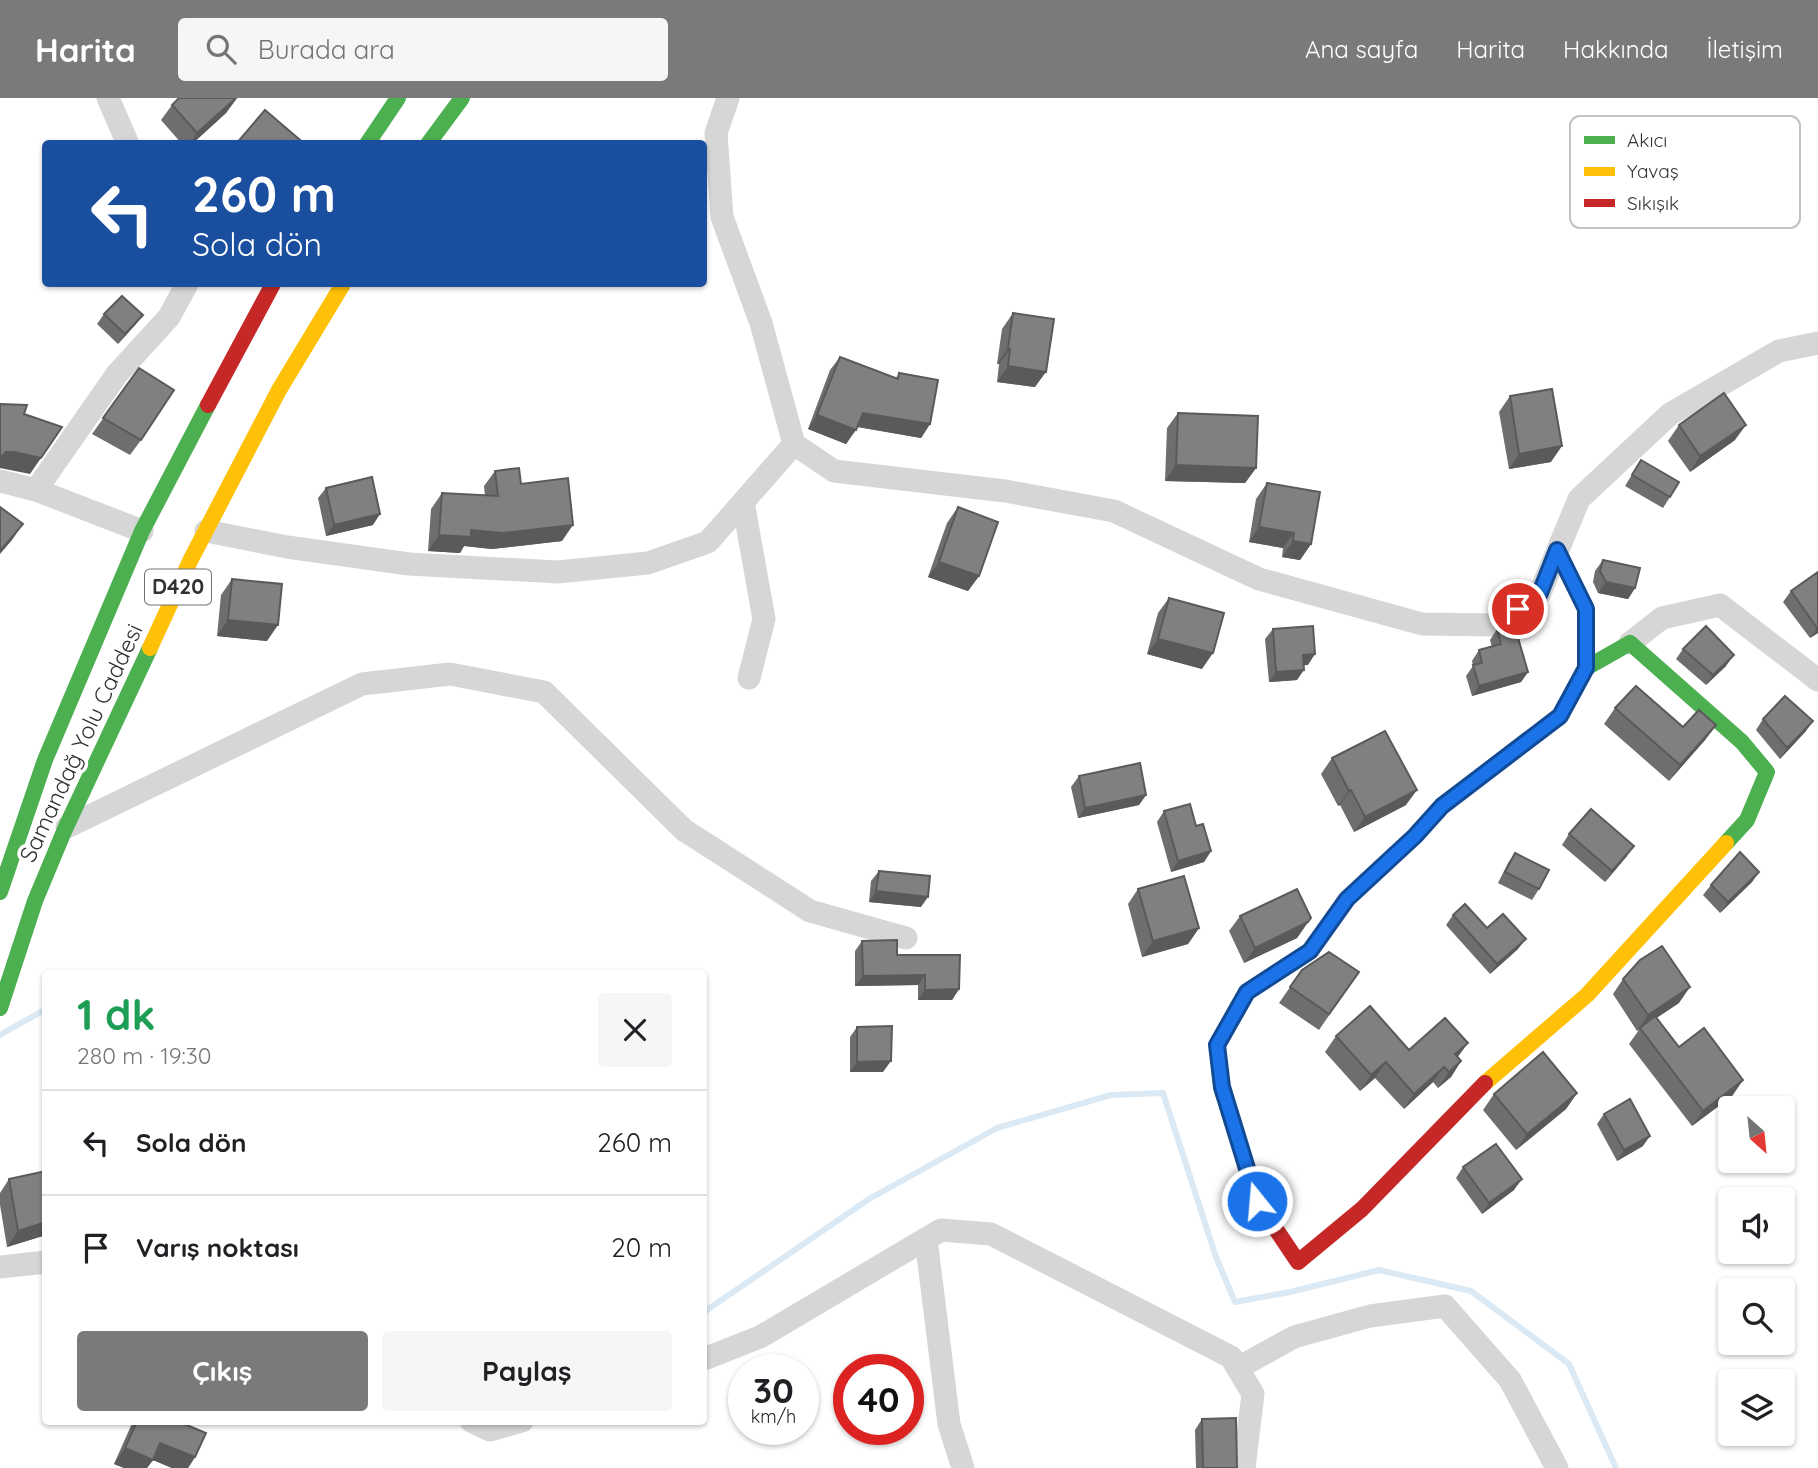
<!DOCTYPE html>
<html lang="tr">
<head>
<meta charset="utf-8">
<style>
	:root { --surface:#fff; --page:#f6f6f6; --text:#202124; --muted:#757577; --line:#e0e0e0; --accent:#7a7a7a }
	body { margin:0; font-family:Quicksand,sans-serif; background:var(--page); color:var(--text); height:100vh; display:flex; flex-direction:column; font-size:26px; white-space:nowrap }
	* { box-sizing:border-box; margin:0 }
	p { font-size:23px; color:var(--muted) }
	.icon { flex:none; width:38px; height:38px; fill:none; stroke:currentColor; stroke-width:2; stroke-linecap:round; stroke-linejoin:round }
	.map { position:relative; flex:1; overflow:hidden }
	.drawer { position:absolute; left:42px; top:872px; width:665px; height:455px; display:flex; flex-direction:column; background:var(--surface); border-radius:7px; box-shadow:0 2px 5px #0004 }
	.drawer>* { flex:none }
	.banner { position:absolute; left:42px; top:42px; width:665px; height:147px; border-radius:7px; box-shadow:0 2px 5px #0004; background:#1a4fa0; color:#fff; overflow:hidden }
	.needle { width:46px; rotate:153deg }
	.buttons { position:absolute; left:1718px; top:998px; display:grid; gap:14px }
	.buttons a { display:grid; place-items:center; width:77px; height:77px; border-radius:7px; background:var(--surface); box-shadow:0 2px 5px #0004; font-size:35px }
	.speed { position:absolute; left:728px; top:1256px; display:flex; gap:14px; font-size:35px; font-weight:700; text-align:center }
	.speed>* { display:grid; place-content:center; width:91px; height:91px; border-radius:50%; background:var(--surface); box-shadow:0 2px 5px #0004; line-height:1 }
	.speed small { font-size:18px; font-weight:400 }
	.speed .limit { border:10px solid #d22; background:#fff; color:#111 }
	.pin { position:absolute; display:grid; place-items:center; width:60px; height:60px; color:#fff; margin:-30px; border:4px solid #fff; border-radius:50%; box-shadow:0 2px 7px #0007 }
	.me { position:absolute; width:77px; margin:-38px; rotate:343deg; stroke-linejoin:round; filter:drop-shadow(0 0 5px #0008) }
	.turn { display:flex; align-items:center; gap:24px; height:147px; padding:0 35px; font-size:32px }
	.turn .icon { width:91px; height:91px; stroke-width:2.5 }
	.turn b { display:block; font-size:49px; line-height:60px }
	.round { display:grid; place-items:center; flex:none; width:74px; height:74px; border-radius:7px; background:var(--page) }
	.headline { display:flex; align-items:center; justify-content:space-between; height:119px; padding:0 35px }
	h1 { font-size:42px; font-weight:700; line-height:52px; color:#1e9e55 }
	.cta { display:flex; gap:14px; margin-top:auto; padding:14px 35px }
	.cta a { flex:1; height:80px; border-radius:7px; background:var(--accent); color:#fff; font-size:28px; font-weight:700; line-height:80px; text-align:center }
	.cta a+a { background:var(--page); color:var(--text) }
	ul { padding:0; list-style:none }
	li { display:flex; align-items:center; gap:21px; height:105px; padding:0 35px; border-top:2px solid var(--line) }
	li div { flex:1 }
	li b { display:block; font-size:26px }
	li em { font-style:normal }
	header { display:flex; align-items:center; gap:42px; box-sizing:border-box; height:98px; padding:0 35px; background:var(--accent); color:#fff }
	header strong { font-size:33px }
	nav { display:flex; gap:38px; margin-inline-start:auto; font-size:24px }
	.search { width:490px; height:63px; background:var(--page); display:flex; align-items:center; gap:18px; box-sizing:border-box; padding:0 24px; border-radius:7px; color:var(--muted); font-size:26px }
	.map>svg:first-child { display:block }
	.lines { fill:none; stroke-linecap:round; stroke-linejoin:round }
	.stream { stroke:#dae9f4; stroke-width:6 }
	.street { stroke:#d6d6d6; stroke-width:23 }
	.fast { stroke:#4caf50; stroke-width:16 }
	.slow { stroke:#ffc107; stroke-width:16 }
	.jam { stroke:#c62828; stroke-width:16 }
	.wall { fill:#6e6e6e }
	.shaded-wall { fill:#5a5a5a }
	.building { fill:#808080; stroke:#5a5a5a; stroke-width:2 }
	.route-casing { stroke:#114b97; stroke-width:18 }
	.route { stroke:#1a73e8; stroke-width:12 }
	.labels { text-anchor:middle; stroke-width:7; stroke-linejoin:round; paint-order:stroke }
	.shield { fill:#fff; stroke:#707070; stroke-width:2 }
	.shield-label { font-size:21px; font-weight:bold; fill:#323232 }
	.street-label { font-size:23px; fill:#323232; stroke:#fff }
	.key { fill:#fff; stroke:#c2c2c2; stroke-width:2 }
	.key-label { font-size:19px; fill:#323232 }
</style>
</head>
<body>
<header>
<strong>Harita</strong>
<div class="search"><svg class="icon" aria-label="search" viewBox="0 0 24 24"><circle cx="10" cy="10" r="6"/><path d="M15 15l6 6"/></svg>Burada ara</div>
<nav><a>Ana sayfa</a><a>Harita</a><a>Hakkında</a><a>İletişim</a></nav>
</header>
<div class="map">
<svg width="1818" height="1370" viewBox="0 0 1818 1370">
	<rect width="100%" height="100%" fill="#fff"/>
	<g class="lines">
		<!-- stream -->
		<g class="stream">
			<path d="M0 937 46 911"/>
			<path d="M704 1214 869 1101 997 1030 1111 997 1163 995 1216 1159 1235 1204 1290 1194 1379 1172 1471 1193 1569 1266 1616 1370"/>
		</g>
		<!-- street -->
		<g class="street">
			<path d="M108 0 128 46"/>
			<path d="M728 0 716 35 722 119 761 225 794 346 834 373 1005 393 1114 413 1259 481 1422 526 1496 527 1540 495 1579 401 1670 316 1779 253 1818 245"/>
			<path d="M0 383 36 392 142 433"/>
			<path d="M36 392 117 276 169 219 187 186"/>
			<path d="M743 404 764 521 749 580"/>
			<path d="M206 433 287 449 409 466 558 474 648 465 708 444 794 346"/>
			<path d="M1630 545 1662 520 1720 507 1818 582"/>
			<path d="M67 729 362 586 450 576 544 594 684 732 810 813 906 840"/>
			<path d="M926 1141 949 1326 963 1370"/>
			<path d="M0 1169 46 1164"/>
			<path d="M704 1261 760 1239 941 1132 991 1136 1231 1259 1253 1296 1244 1370"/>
			<path d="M1238 1270 1294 1239 1370 1218 1445 1208 1510 1282 1557 1370"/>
			<path d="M471 1323 490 1332 522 1323"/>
		</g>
		<!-- fast -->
		<g class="fast">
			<path d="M367 46 398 0"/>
			<path d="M428 46 462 0"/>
			<path d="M1586 570 1630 545 1742 644 1767 674 1747 722 1726 745"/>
			<path d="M0 794 45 662 142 433 208 307"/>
			<path d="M0 910 35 803 65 731 150 550"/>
			<path d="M1229 1014 1221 989 1217 947 1247 894 1310 853 1347 801 1415 738 1442 708 1560 618 1586 570V511L1557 452"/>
		</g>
		<!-- slow -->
		<g class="slow">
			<path d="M150 550 190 463 279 292 343 186"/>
			<path d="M1485 985 1587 897 1726 745"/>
		</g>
		<!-- jam -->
		<g class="jam">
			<path d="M208 307 273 186"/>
			<path d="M1229 1014 1257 1103 1298 1164 1362 1111 1485 985"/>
		</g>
	</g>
	<!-- wall -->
	<g class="wall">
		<path d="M237 0 226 15 192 46H182L161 22 172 7Z"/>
		<path d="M1013 215 1035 289 997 284 999 266H997L1002 231Z"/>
		<path d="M104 216 143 217 135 227 118 246 97 226Z"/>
		<path d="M840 259 896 280 899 275 930 326 921 340 857 329 846 346 808 331 830 272Z"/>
		<path d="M139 270 141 342 130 357 92 336Z"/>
		<path d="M1510 298 1551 364 1509 371 1499 314Z"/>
		<path d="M1178 315 1256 370 1245 385 1165 383 1167 330Z"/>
		<path d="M1679 327 1735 342 1690 374 1668 343Z"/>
		<path d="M1641 362 1670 399 1663 410 1625 388Z"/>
		<path d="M495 373 521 386 562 443 492 451 464 448 460 455 428 453 431 411 442 395 485 398 484 388Z"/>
		<path d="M1267 385 1311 446 1300 462 1282 459 1283 450 1249 444 1256 401Z"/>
		<path d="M326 390 373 427 326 438 318 400Z"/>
		<path d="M958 409 979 478 968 493 928 479 947 425Z"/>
		<path d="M1603 462 1635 490 1628 501 1598 495 1593 484 1595 473Z"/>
		<path d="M1818 474V535L1810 540 1783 504 1791 493Z"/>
		<path d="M232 481 267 543 217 538 221 497Z"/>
		<path d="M1169 500 1202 571 1147 556 1158 515Z"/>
		<path d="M1273 531 1308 567H1304L1297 582 1269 584 1265 541Z"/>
		<path d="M1497 531 1528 574 1521 584 1472 598 1466 578 1473 568 1472 563 1479 552 1492 549 1490 542Z"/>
		<path d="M1683 551 1726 568 1706 587 1676 561Z"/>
		<path d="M1615 610 1683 629 1716 627 1705 642 1669 683 1604 626Z"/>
		<path d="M1763 621 1806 633 1780 661 1756 632Z"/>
		<path d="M1332 660 1406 707 1354 734 1340 707 1338 708 1321 676Z"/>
		<path d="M1079 678 1146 697 1139 707 1078 720 1071 689Z"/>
		<path d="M1164 713 1196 728 1211 753 1204 764 1171 774 1157 724Z"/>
		<path d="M1569 736 1627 758 1605 784 1562 747Z"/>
		<path d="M1515 755 1539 791 1532 802 1498 785 1508 765Z"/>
		<path d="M879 773 921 809 869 804 871 783Z"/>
		<path d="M1759 774 1752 784 1720 815 1703 797 1711 787Z"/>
		<path d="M1138 791 1199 830 1188 846 1142 859 1128 806Z"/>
		<path d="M1453 817 1518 851 1490 876 1446 827Z"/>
		<path d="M1240 818 1311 820 1297 840 1244 865 1229 833Z"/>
		<path d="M862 843 897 857 959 891 952 902H918V887L855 888V853Z"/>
		<path d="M1302 872 1359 874 1319 932 1279 905Z"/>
		<path d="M1623 881 1679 905 1656 920 1679 949 1743 982 1732 998 1692 1028 1629 946 1639 932 1637 933 1613 896Z"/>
		<path d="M857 929 883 974H850V939Z"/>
		<path d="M1336 938 1409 952 1458 959 1461 963 1451 979 1438 990 1433 984 1404 1011 1375 980 1360 993 1325 954Z"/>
		<path d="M1577 995 1566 1011 1516 1052 1483 1012 1494 996Z"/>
		<path d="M1604 1016 1643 1048 1617 1063 1597 1026Z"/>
		<path d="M1463 1069 1514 1092 1482 1116 1456 1080Z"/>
		<path d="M9 1081 46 1137 7 1149 0 1107V1095Z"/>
		<path d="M1202 1321 1237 1370H1196L1195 1332Z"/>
		<path d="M133 1323H177L195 1359 188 1370H172L153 1362 147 1370H124L114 1366Z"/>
	</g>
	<!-- shaded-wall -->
	<g class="shaded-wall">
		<path d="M237 0 226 15 192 46H190L197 35Z"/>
		<path d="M143 217 135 227 118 246 125 236Z"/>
		<path d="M1008 250 1010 251 999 266H997Z"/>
		<path d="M1008 268 1046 274 1035 289 997 284Z"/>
		<path d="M863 315 930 326 921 340 853 328Z"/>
		<path d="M817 317 856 332 846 346 808 331Z"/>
		<path d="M1746 327 1735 342 1690 374 1700 358Z"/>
		<path d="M1562 348 1551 364 1509 371 1519 356Z"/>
		<path d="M6 354H14L41 360 30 376 0 370V360Z"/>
		<path d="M1176 367 1256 370 1245 385 1165 383Z"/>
		<path d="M380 416 373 427 326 438 334 427Z"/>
		<path d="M23 426 12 442 0 456V453Z"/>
		<path d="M573 427 562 443 492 451 464 448 460 455 428 453 439 437 471 432Z"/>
		<path d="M1259 429 1294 435 1283 450 1249 444Z"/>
		<path d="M1293 443 1311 446 1300 462 1282 459Z"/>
		<path d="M939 464 979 478 968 493 928 479Z"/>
		<path d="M1606 484 1635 490 1628 501 1598 495Z"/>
		<path d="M228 522 278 527 267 543 217 538Z"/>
		<path d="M1818 529V535L1810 540Z"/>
		<path d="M1158 541 1213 555 1202 571 1147 556Z"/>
		<path d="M1315 556 1308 567 1296 568 1303 557Z"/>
		<path d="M1734 557 1726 568 1706 587 1713 577Z"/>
		<path d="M1304 572 1297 582 1269 584 1276 574Z"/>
		<path d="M1528 574 1521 584 1472 598 1479 588Z"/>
		<path d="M1813 623 1806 633 1780 661 1787 650Z"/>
		<path d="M1716 627 1705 642 1669 683 1680 667Z"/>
		<path d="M1351 692 1340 707 1338 708 1349 693Z"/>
		<path d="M1417 692 1406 707 1354 734 1365 719Z"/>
		<path d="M1146 697 1139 707 1078 720 1085 710Z"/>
		<path d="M1634 748 1627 758 1605 784 1612 773Z"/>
		<path d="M1211 753 1204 764 1171 774 1178 763Z"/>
		<path d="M1759 774 1752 784 1720 815 1728 804Z"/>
		<path d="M876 793 928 799 921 809 869 804Z"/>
		<path d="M1308 824 1297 840 1244 865 1255 850Z"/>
		<path d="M1199 830 1188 846 1142 859 1153 843Z"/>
		<path d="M1526 841 1518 851 1490 876 1497 866Z"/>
		<path d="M925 877 918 887 855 888 863 878Z"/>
		<path d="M1690 889 1679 905 1637 933 1648 917Z"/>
		<path d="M959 891 952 902H918L925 892Z"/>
		<path d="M1468 945 1457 960 1444 972 1455 956Z"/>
		<path d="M891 963 883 974H850L857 964Z"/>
		<path d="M1461 963 1451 979 1438 990 1449 974Z"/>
		<path d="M1386 964 1375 980 1360 993 1371 977Z"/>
		<path d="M1444 969 1433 984 1404 1011 1414 996Z"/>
		<path d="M1743 982 1732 998 1692 1028 1703 1013Z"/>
		<path d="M1577 995 1566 1011 1516 1052 1527 1036Z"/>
		<path d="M1650 1038 1643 1048 1617 1063 1624 1052Z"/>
		<path d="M1522 1081 1514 1092 1482 1116 1489 1105Z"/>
		<path d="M46 1124V1137L7 1149 18 1133Z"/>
		<path d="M160 1345 195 1359 188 1370H172L153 1362 147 1370H124L114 1366 125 1350Z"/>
	</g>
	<!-- building -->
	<g class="building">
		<path d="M179 0H236L197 35 172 7Z"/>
		<path d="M265 12 300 42 297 46H236Z"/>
		<path d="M122 198 143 217 125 236 104 216Z"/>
		<path d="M1013 215 1054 221 1046 274 1008 268 1010 251 1008 250Z"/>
		<path d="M840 259 898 281 899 275 938 282 930 326 863 315 856 332 817 317Z"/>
		<path d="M139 270 174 292 141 342 103 320Z"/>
		<path d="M1552 291 1562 348 1519 356 1510 298Z"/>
		<path d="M1724 295 1746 327 1700 358 1679 327Z"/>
		<path d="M0 306 27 307 24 316 62 329 41 360 14 354H6L0 360Z"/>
		<path d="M1178 315 1258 318 1256 370 1176 367Z"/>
		<path d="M1641 362 1679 384 1670 399 1632 377Z"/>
		<path d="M519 370 521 386 568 380 573 427 503 435 471 432V439L439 437 442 395 498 398 495 373Z"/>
		<path d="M372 379 380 416 334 427 326 390Z"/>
		<path d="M1267 385 1320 394 1311 446 1293 443 1294 435 1259 429Z"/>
		<path d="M0 409 23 426 0 453Z"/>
		<path d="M958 409 998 424 979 478 939 464Z"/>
		<path d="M1603 462 1640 470 1635 490 1606 484 1600 473Z"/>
		<path d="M1818 474V529L1817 530 1791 493Z"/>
		<path d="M232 481 282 486 278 527 228 522Z"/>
		<path d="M1169 500 1224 515 1213 555 1158 541Z"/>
		<path d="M1514 526 1528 574 1479 588 1473 567 1482 565 1479 552 1501 546 1497 531Z"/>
		<path d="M1313 528 1315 556 1303 557 1304 572 1276 574 1273 531Z"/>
		<path d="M1706 528 1734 557 1713 577 1683 551Z"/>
		<path d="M1636 588 1683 629 1699 612 1716 627 1680 667 1615 610Z"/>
		<path d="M1785 598 1813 623 1787 650 1763 621Z"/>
		<path d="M1385 633 1417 692 1365 719 1351 692 1349 693 1332 660Z"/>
		<path d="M1140 665 1146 697 1085 710 1079 678Z"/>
		<path d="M1190 706 1196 728 1203 726 1211 753 1178 763 1164 713Z"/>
		<path d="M1591 711 1634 748 1612 773 1569 736Z"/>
		<path d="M1740 754 1759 774 1728 804 1711 787Z"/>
		<path d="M1515 755 1549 772 1539 791 1505 774Z"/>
		<path d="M879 773 930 778 928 799 876 793Z"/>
		<path d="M1184 778 1199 830 1153 843 1138 791Z"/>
		<path d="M1297 791 1311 820 1308 824 1255 850 1240 818Z"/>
		<path d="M1465 806 1487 830 1503 816 1526 841 1497 866 1453 817Z"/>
		<path d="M897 842V857H960L959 891 925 892V877L863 878 862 843Z"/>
		<path d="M1662 848 1690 889 1648 917 1623 881 1640 862Z"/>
		<path d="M1329 854 1359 874 1329 916 1290 889 1302 872Z"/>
		<path d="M1370 908 1409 952 1445 920 1468 945 1455 956 1461 963 1449 974 1444 969 1414 996 1386 964 1371 977 1336 938Z"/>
		<path d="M1655 918 1679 949 1704 930 1743 982 1703 1013 1640 930Z"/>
		<path d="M892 928 891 963 857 964V929Z"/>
		<path d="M1543 954 1577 995 1527 1036 1494 996Z"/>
		<path d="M1630 1001 1650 1038 1624 1052 1604 1016Z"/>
		<path d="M1496 1046 1522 1081 1489 1105 1463 1069Z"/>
		<path d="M46 1073V1124L18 1133 9 1081Z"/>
		<path d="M1236 1320 1237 1370H1203L1202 1321Z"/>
		<path d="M137 1323H177L206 1335 195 1359 160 1345 153 1362 125 1350Z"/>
	</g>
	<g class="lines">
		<defs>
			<path id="route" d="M1257 1103 1222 989 1217 947 1247 894 1310 853 1347 801 1415 738 1442 708 1560 618 1586 570V511L1557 452 1540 495 1518 511"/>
		</defs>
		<!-- route casing -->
		<use href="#route" class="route-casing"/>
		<!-- route -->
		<use href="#route" class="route"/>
	</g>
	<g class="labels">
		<!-- shield labels -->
		<rect class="shield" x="145" y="471.5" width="66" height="35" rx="5"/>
		<g class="shield-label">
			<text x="178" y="496">D420</text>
		</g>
		<!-- street labels -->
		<g class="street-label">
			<text transform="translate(81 645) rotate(-65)" y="8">Samandağ Yolu Caddesi</text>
		</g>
	</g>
	<!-- legend -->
	<rect x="1570" y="18" width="230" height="112" rx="10" class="key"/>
	<rect x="1584" y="38" width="31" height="8" fill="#4caf50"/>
	<rect x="1584" y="69" width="31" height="9" fill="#ffc107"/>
	<rect x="1584" y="101" width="31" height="8" fill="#c62828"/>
	<g class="key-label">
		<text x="1627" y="49">Akıcı</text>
		<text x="1627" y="80">Yavaş</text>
		<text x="1627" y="112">Sıkışık</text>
	</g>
</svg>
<div class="buttons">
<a><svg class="needle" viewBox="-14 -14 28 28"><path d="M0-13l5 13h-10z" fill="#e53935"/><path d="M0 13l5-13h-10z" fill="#757577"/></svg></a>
<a><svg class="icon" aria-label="sound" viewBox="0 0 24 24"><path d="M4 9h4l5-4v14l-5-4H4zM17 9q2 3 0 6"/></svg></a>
<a><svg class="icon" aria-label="search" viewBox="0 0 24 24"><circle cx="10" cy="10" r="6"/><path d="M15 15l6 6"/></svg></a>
<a><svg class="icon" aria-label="layers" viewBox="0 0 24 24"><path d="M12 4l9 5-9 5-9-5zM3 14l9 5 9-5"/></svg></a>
</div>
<div class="speed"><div>30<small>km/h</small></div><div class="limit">40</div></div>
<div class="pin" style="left:1518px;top:511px;background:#d93025"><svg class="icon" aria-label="arrive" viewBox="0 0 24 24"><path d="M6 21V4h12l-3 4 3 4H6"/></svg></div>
<svg class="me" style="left:1257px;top:1103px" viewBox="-20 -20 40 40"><circle r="17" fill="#1a73e8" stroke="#fff" stroke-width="3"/><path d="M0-11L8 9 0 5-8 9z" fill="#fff"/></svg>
<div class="banner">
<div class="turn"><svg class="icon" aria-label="left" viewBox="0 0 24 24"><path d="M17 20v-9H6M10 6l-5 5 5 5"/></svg><div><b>260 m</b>Sola dön</div></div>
</div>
<section class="drawer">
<div class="headline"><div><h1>1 dk</h1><p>280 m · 19:30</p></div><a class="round"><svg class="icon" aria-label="close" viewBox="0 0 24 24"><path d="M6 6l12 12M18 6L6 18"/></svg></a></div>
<ul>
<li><svg class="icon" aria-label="left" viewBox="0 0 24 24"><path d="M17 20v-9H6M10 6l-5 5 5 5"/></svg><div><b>Sola dön</b></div><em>260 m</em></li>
<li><svg class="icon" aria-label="arrive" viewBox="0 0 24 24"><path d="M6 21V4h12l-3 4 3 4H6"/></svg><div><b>Varış noktası</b></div><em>20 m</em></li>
</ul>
<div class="cta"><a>Çıkış</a><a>Paylaş</a></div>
</section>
</div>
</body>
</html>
